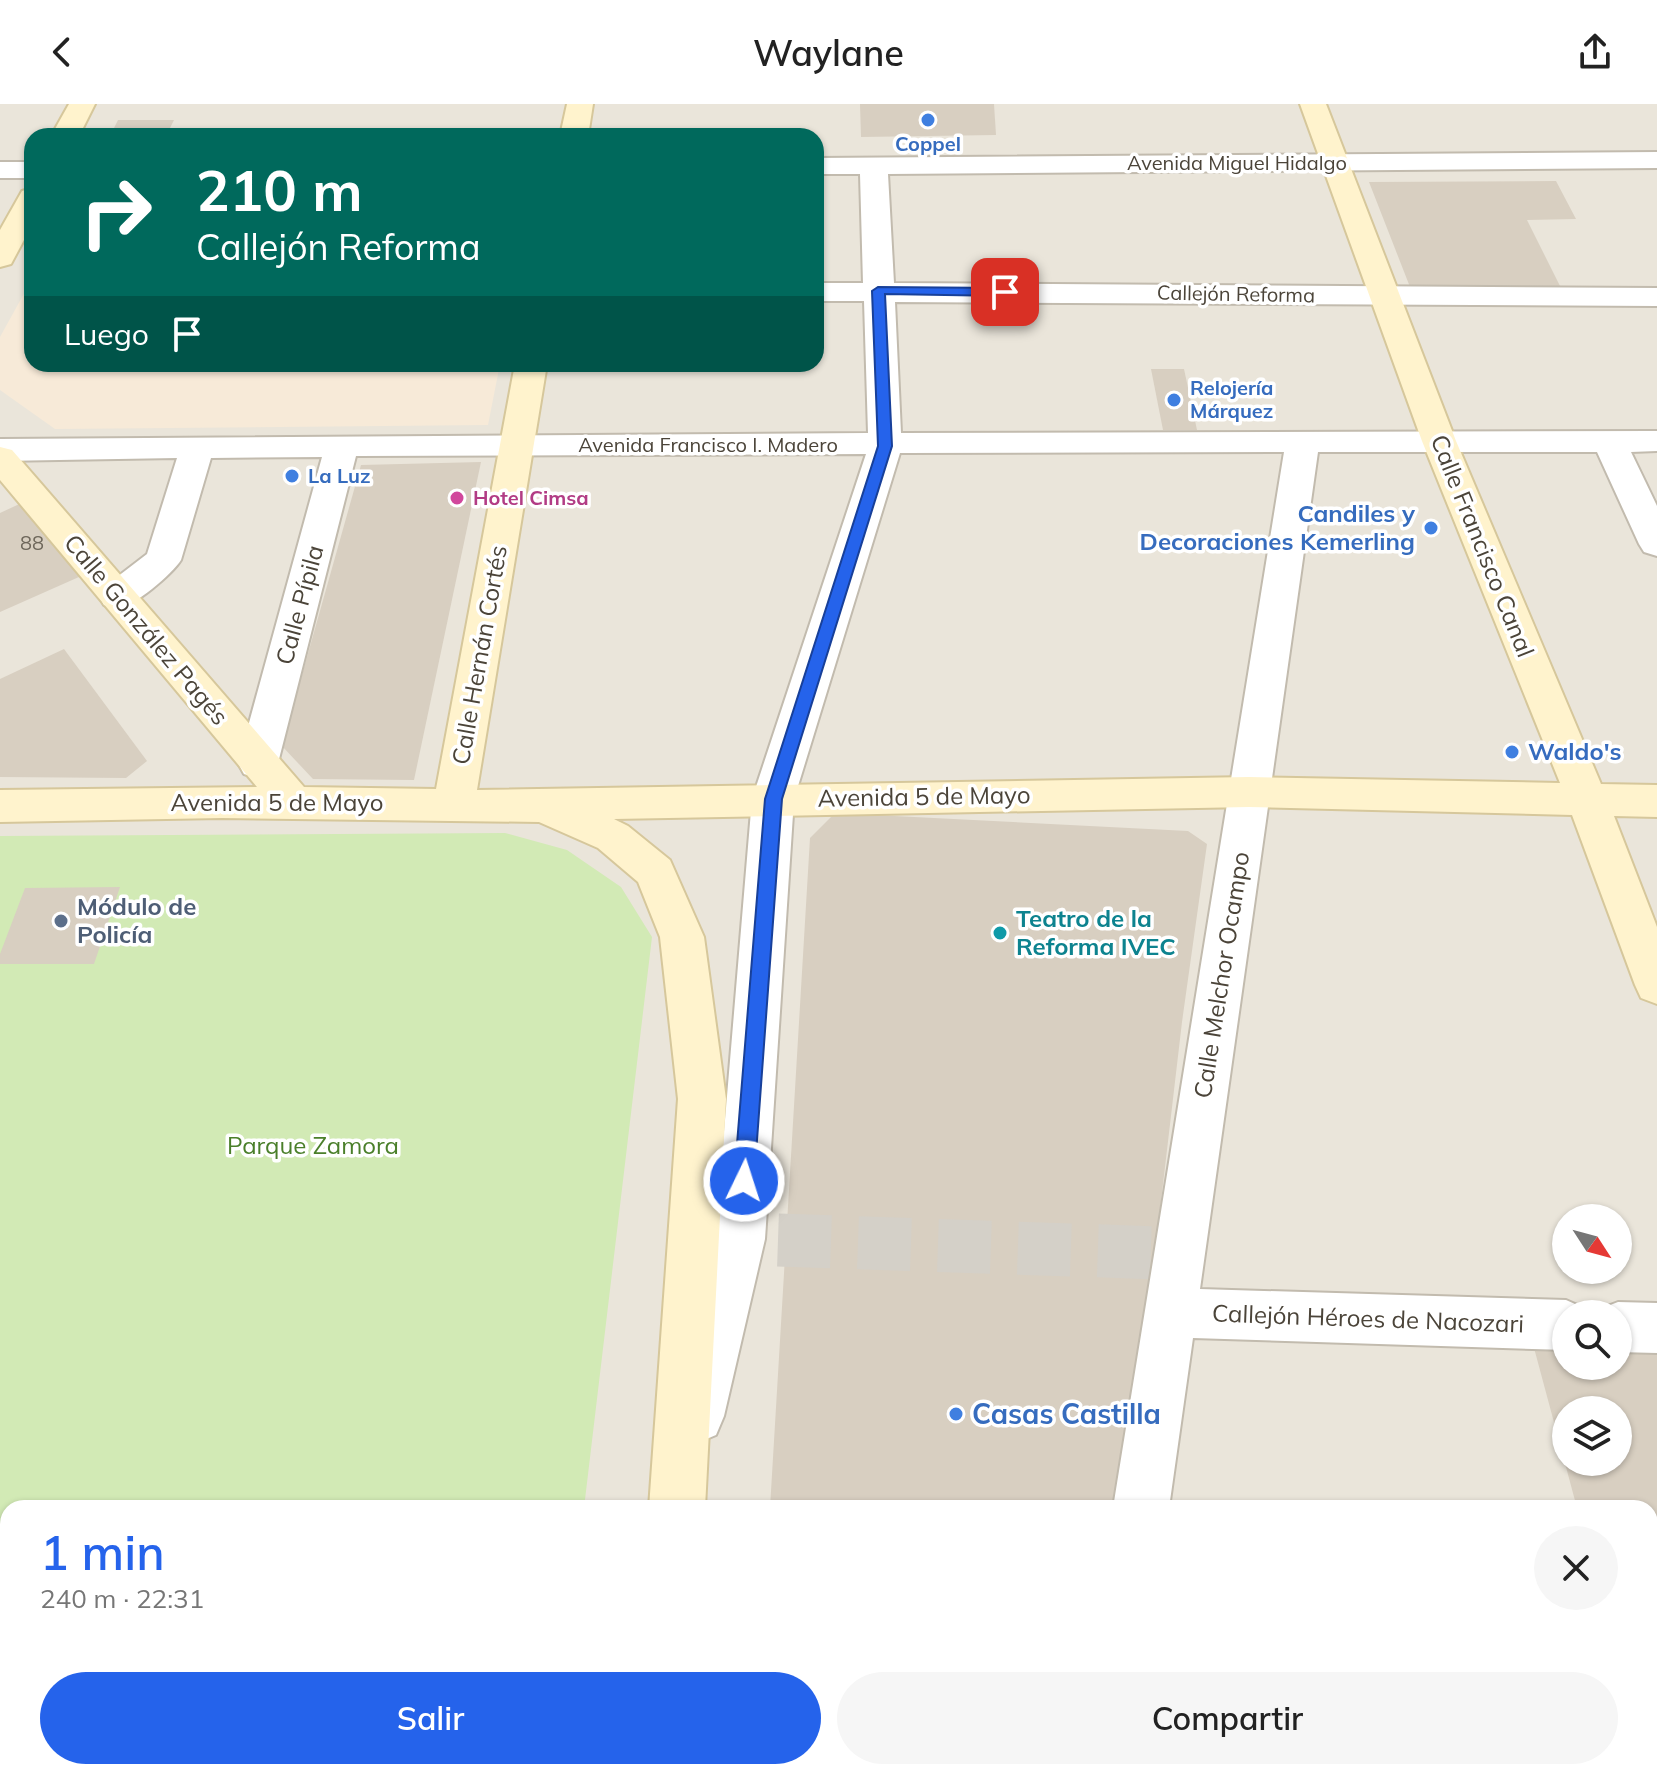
<!DOCTYPE html>
<html lang="es">
<head>
<meta charset="utf-8">
<style>
	:root { --surface:#fff; --page:#f6f6f6; --text:#222; --muted:#767676; --accent:#2563eb }
	body { margin:0; font-family:Mulish,sans-serif; background:var(--page); color:var(--text); height:100vh; display:flex; flex-direction:column; font-size:30px; white-space:nowrap }
	* { box-sizing:border-box; margin:0 }
	p { font-size:26px; color:var(--muted) }
	.icon { flex:none; width:44px; height:44px; fill:none; stroke:currentColor; stroke-width:2; stroke-linecap:round; stroke-linejoin:round }
	.map { position:relative; flex:1; overflow:hidden }
	.sheet { position:absolute; left:0px; top:1396px; width:1658px; height:280px; display:flex; flex-direction:column; background:var(--surface); border-radius:24px 24px 0 0; box-shadow:0 2px 6px #0004 }
	.sheet>* { flex:none }
	.guide { position:absolute; left:24px; top:24px; width:800px; height:244px; border-radius:24px; box-shadow:0 2px 6px #0004; background:#00695c; color:#fff; overflow:hidden }
	.needle { width:52px; rotate:126deg }
	.buttons { position:absolute; left:1552px; top:1100px; display:grid; gap:16px }
	.buttons a { display:grid; place-items:center; width:80px; height:80px; border-radius:50%; background:var(--surface); box-shadow:0 2px 6px #0004; font-size:40px }
	.pin { position:absolute; display:grid; place-items:center; width:68px; height:68px; color:#fff; margin:-34px; border-radius:16px; box-shadow:0 4px 12px #0006 }
	.me { position:absolute; width:88px; margin:-44px; rotate:4deg; stroke-linejoin:round; filter:drop-shadow(0 0 6px #0008) }
	.turn { display:flex; align-items:center; gap:28px; height:168px; padding:0 40px; font-size:36px }
	.turn .icon { width:104px; height:104px; stroke-width:2.5 }
	.turn b { display:block; font-size:56px; line-height:68px }
	.then { display:flex; align-items:center; height:76px; padding:0 40px; background:#0003; gap:16px; font-size:30px }
	.round { display:grid; place-items:center; flex:none; width:84px; height:84px; border-radius:42px; background:var(--page) }
	.summary { display:flex; align-items:center; justify-content:space-between; height:136px; padding:0 40px }
	h1 { font-size:48px; font-weight:600; line-height:60px; color:var(--accent) }
	.primary-button { display:flex; gap:16px; margin-top:auto; padding:16px 40px }
	.primary-button a { flex:1; height:92px; border-radius:48px; background:var(--accent); color:#fff; font-size:32px; font-weight:600; line-height:92px; text-align:center }
	.primary-button a+a { background:var(--page); color:var(--text) }
	header { display:flex; justify-content:space-between; align-items:center; height:104px; padding:0 40px; background:var(--surface); font-size:36px; font-weight:600 }
	.map>svg:first-child { display:block }
	.residential { fill:#eae5da; fill-rule:evenodd }
	.commercial { fill:#f7ead8 }
	.green { fill:#d2eab5 }
	.building { fill:#d8cfc1; fill-rule:evenodd }
	.lines { fill:none; stroke-linecap:round; stroke-linejoin:round }
	.street-tunnel { stroke:#d4d0c8; stroke-width:53; stroke-dasharray:53 27; stroke-linecap:butt }
	.street-casing { stroke:#c2bbae; stroke-width:4 }
	.secondary-casing { stroke:#d6c79b; stroke-width:4 }
	.street { fill:#fff; fill-rule:evenodd }
	.secondary { fill:#fff3cd; fill-rule:evenodd }
	.route { fill:#2563eb; stroke:#184099; stroke-width:2 }
	.shop-dot { fill:#3f7fe0; stroke:#fff; stroke-width:3 }
	.hotel-dot { fill:#d1479c; stroke:#fff; stroke-width:3 }
	.service-dot { fill:#5c6f8a; stroke:#fff; stroke-width:3 }
	.culture-dot { fill:#0f9aa8; stroke:#fff; stroke-width:3 }
	.labels { text-anchor:middle; stroke-width:7; stroke-linejoin:round; paint-order:stroke }
	.far-shop-label { font-size:20px; font-weight:bold; fill:#366cbe; stroke:#fff; text-anchor:start }
	.far-street-label { font-size:20px; fill:#4b4439; stroke:#fff }
	.far-hotel-label { font-size:20px; font-weight:bold; fill:#b23c85; stroke:#fff; text-anchor:start }
	.number-label { font-size:20px; fill:#6e675b }
	.shop-label { font-size:24px; font-weight:bold; fill:#366cbe; stroke:#fff; text-anchor:end }
	.street-label { font-size:24px; fill:#4b4439; stroke:#fff }
	.service-label { font-size:24px; font-weight:bold; fill:#4e5e75; stroke:#fff; text-anchor:start }
	.culture-label { font-size:24px; font-weight:bold; fill:#0d838f; stroke:#fff; text-anchor:start }
	.park-label { font-size:24px; fill:#4a7f2a; stroke:#fff }
	.near-shop-label { font-size:28px; font-weight:bold; fill:#366cbe; stroke:#fff; text-anchor:start }
</style>
</head>
<body>
<header><svg class="icon" aria-label="back" viewBox="0 0 24 24"><path d="M15 5l-7 7 7 7"/></svg>Waylane<svg class="icon" aria-label="share" viewBox="0 0 24 24"><path d="M12 15V3M7 8l5-5 5 5M5 13v7h14v-7"/></svg></header>
<div class="map">
<svg width="1657" height="1676" viewBox="0 0 1657 1676">
	<rect width="100%" height="100%" fill="#f6f3ec"/>
	<!-- residential -->
	<path class="residential" d="M0 0H1657V1676H0ZM32 32H816V260H32ZM1566 1114H1618V1166H1566ZM1566 1210H1618V1262H1566ZM1566 1306H1618V1358H1566ZM8 1404H1650V1668H8Z"/>
	<!-- commercial -->
	<path class="commercial" d="M32 175V260H500L488 321 55 325 0 286V233Z"/>
	<!-- green -->
	<path class="green" d="M505 729 567 746 621 783 652 833 584 1404H8V1644H0V732Z"/>
	<!-- building -->
	<g class="building">
		<path d="M860 0H994L996 31 861 33Z"/>
		<path d="M118 16H174L166 32H110Z"/>
		<path d="M1556 77 1576 115 1527 116 1560 182 1410 183 1369 78Z"/>
		<path d="M1151 265H1184L1197 326H1163Z"/>
		<path d="M481 358 414 676 313 675 282 642 361 361Z"/>
		<path d="M28 396 88 469 0 508V409Z"/>
		<path d="M64 545 147 657 126 674 0 673V575Z"/>
		<path d="M835 709 1188 727 1207 740 1182 918 1125 1404H770L810 734Z"/>
		<path d="M120 783 94 860H0V850L25 784Z"/>
		<path d="M1530 1229H1566V1262H1618V1229H1657V1446H1650V1404H1577ZM1566 1306H1618V1358H1566Z"/>
	</g>
	<g class="lines">
		<!-- street-tunnel -->
		<path class="street-tunnel" d="M778 1136 1161 1149"/>
		<defs>
			<g id="street">
				<path d="M1657 48V64L888 70 894 179 1657 184V202L895 198 901 329 1657 327V347L1631 348 1657 402V452L1644 448 1639 440 1597 348H1318L1200 1185 1566 1196 1584 1204 1587 1210H1566V1246L1193 1234 1169 1404H1113L1284 348 900 349 794 695 765 1135 724 1312 716 1331 697 1339 678 1331 670 1312 715 1135 752 695 866 350 356 352 278 659 272 670 258 674 244 670 238 659 322 353 211 354 181 456C173 469 133 504 117 504 113 505 108 502 104 501L99 492 104 483 147 450 177 354 0 357V335L868 329 864 197H816V179H863L860 70H816V54Z"/>
				<rect x="0" y="58" width="32" height="16"/>
				<path d="M1618 1198 1657 1199V1249L1618 1248V1210H1598L1600 1205Z"/>
				<path d="M1070 1668H1132L1131 1676H1069Z"/>
			</g>
			<g id="secondary">
				<path d="M69 0H95L79 32H51Z"/>
				<path d="M567 0H593L588 32H560Z"/>
				<path d="M1300 0H1326L1456 337 1601 680 1657 681V713L1614 712 1657 823V900L1641 894 1635 881 1572 711 1249 703 614 715 628 722 670 756 704 833 726 995 705 1404H649L678 995 660 833 638 778 598 744 539 718 222 714 0 718V686L257 683 0 376V343L12 346 304 683 436 685 515 260H547L477 686 1249 673 1560 679 1422 337Z"/>
				<path d="M32 84V121L11 160 0 163V126L22 87Z"/>
				<rect x="637" y="1668" width="62" height="8"/>
			</g>
		</defs>
		<!-- street casing -->
		<use href="#street" class="street-casing"/>
		<!-- secondary casing -->
		<use href="#secondary" class="secondary-casing"/>
		<!-- street -->
		<use href="#street" class="street"/>
		<!-- secondary -->
		<use href="#secondary" class="secondary"/>
	</g>
	<!-- route -->
	<path class="route" d="M878 183 1005 184 1012 188 1005 192 885 190 892 342 782 695 754 1077 751 1083 744 1086 737 1083 734 1077 765 695 878 342 872 187Z"/>
	<!-- markers -->
	<g class="shop-dot">
		<circle cx="928" cy="16" r="8"/>
		<circle cx="1174" cy="296" r="8"/>
		<circle cx="292" cy="372" r="8"/>
		<circle cx="1431" cy="424" r="8"/>
		<circle cx="1512" cy="648" r="8"/>
		<circle cx="956" cy="1310" r="8"/>
	</g>
	<circle class="hotel-dot" cx="457" cy="394" r="8"/>
	<circle class="service-dot" cx="61" cy="817" r="8"/>
	<circle class="culture-dot" cx="1000" cy="829" r="8"/>
	<g class="labels">
		<!-- far-shop labels -->
		<g class="far-shop-label">
			<text x="928" y="47" text-anchor="middle">Coppel</text>
			<text x="1190" y="291">Relojería<tspan x="1190" dy="23">Márquez</tspan></text>
			<text x="308" y="379">La Luz</text>
		</g>
		<!-- far-street labels -->
		<g class="far-street-label">
			<text x="1237" y="66">Avenida Miguel Hidalgo</text>
			<text transform="translate(1236 190) rotate(1)" y="7">Callejón Reforma</text>
			<text x="708" y="348">Avenida Francisco I. Madero</text>
		</g>
		<!-- far-hotel labels -->
		<g class="far-hotel-label">
			<text x="473" y="401">Hotel Cimsa</text>
		</g>
		<!-- number labels -->
		<g class="number-label">
			<text x="32" y="446">88</text>
		</g>
		<!-- shop labels -->
		<g class="shop-label">
			<text x="1415" y="418">Candiles y<tspan x="1415" dy="28">Decoraciones Kemerling</tspan></text>
			<text x="1528" y="656" text-anchor="start">Waldo's</text>
		</g>
		<!-- street labels -->
		<g class="street-label">
			<text transform="translate(1482 442) rotate(68)" y="8">Calle Francisco Canal</text>
			<text transform="translate(300 501) rotate(-75)" y="8">Calle Pípila</text>
			<text transform="translate(146 526) rotate(50)" y="8">Calle González Pagés</text>
			<text transform="translate(480 551) rotate(-80)" y="8">Calle Hernán Cortés</text>
			<text transform="translate(924 693) rotate(-1)" y="8">Avenida 5 de Mayo</text>
			<text x="277" y="707">Avenida 5 de Mayo</text>
			<text transform="translate(1222 871) rotate(-81)" y="8">Calle Melchor Ocampo</text>
			<text transform="translate(1368 1215) rotate(2)" y="8">Callejón Héroes de Nacozari</text>
		</g>
		<!-- service labels -->
		<g class="service-label">
			<text x="77" y="811">Módulo de<tspan x="77" dy="28">Policía</tspan></text>
		</g>
		<!-- culture labels -->
		<g class="culture-label">
			<text x="1016" y="823">Teatro de la<tspan x="1016" dy="28">Reforma IVEC</tspan></text>
		</g>
		<!-- park labels -->
		<g class="park-label">
			<text x="313" y="1050">Parque Zamora</text>
		</g>
		<!-- near-shop labels -->
		<g class="near-shop-label">
			<text x="972" y="1320">Casas Castilla</text>
		</g>
	</g>
</svg>
<div class="buttons">
<a><svg class="needle" viewBox="-14 -14 28 28"><path d="M0-13l5 13h-10z" fill="#e53935"/><path d="M0 13l5-13h-10z" fill="#767676"/></svg></a>
<a><svg class="icon" aria-label="search" viewBox="0 0 24 24"><circle cx="10" cy="10" r="6"/><path d="M15 15l6 6"/></svg></a>
<a><svg class="icon" aria-label="layers" viewBox="0 0 24 24"><path d="M12 4l9 5-9 5-9-5zM3 14l9 5 9-5"/></svg></a>
</div>
<div class="pin" style="left:1005px;top:188px;background:#d93025"><svg class="icon" aria-label="arrive" viewBox="0 0 24 24"><path d="M6 21V4h12l-3 4 3 4H6"/></svg></div>
<svg class="me" style="left:744px;top:1077px" viewBox="-20 -20 40 40"><circle r="17" fill="#2563eb" stroke="#fff" stroke-width="3"/><path d="M0-11L8 9 0 5-8 9z" fill="#fff"/></svg>
<div class="guide">
<div class="turn"><svg class="icon" aria-label="right" viewBox="0 0 24 24"><path d="M7 20v-9h11M14 6l5 5-5 5"/></svg><div><b>210 m</b>Callejón Reforma</div></div>
<div class="then">Luego<svg class="icon" aria-label="arrive" viewBox="0 0 24 24"><path d="M6 21V4h12l-3 4 3 4H6"/></svg></div>
</div>
<section class="sheet">
<div class="summary"><div><h1>1 min</h1><p>240 m · 22:31</p></div><a class="round"><svg class="icon" aria-label="close" viewBox="0 0 24 24"><path d="M6 6l12 12M18 6L6 18"/></svg></a></div>
<div class="primary-button"><a>Salir</a><a>Compartir</a></div>
</section>
</div>
</body>
</html>
